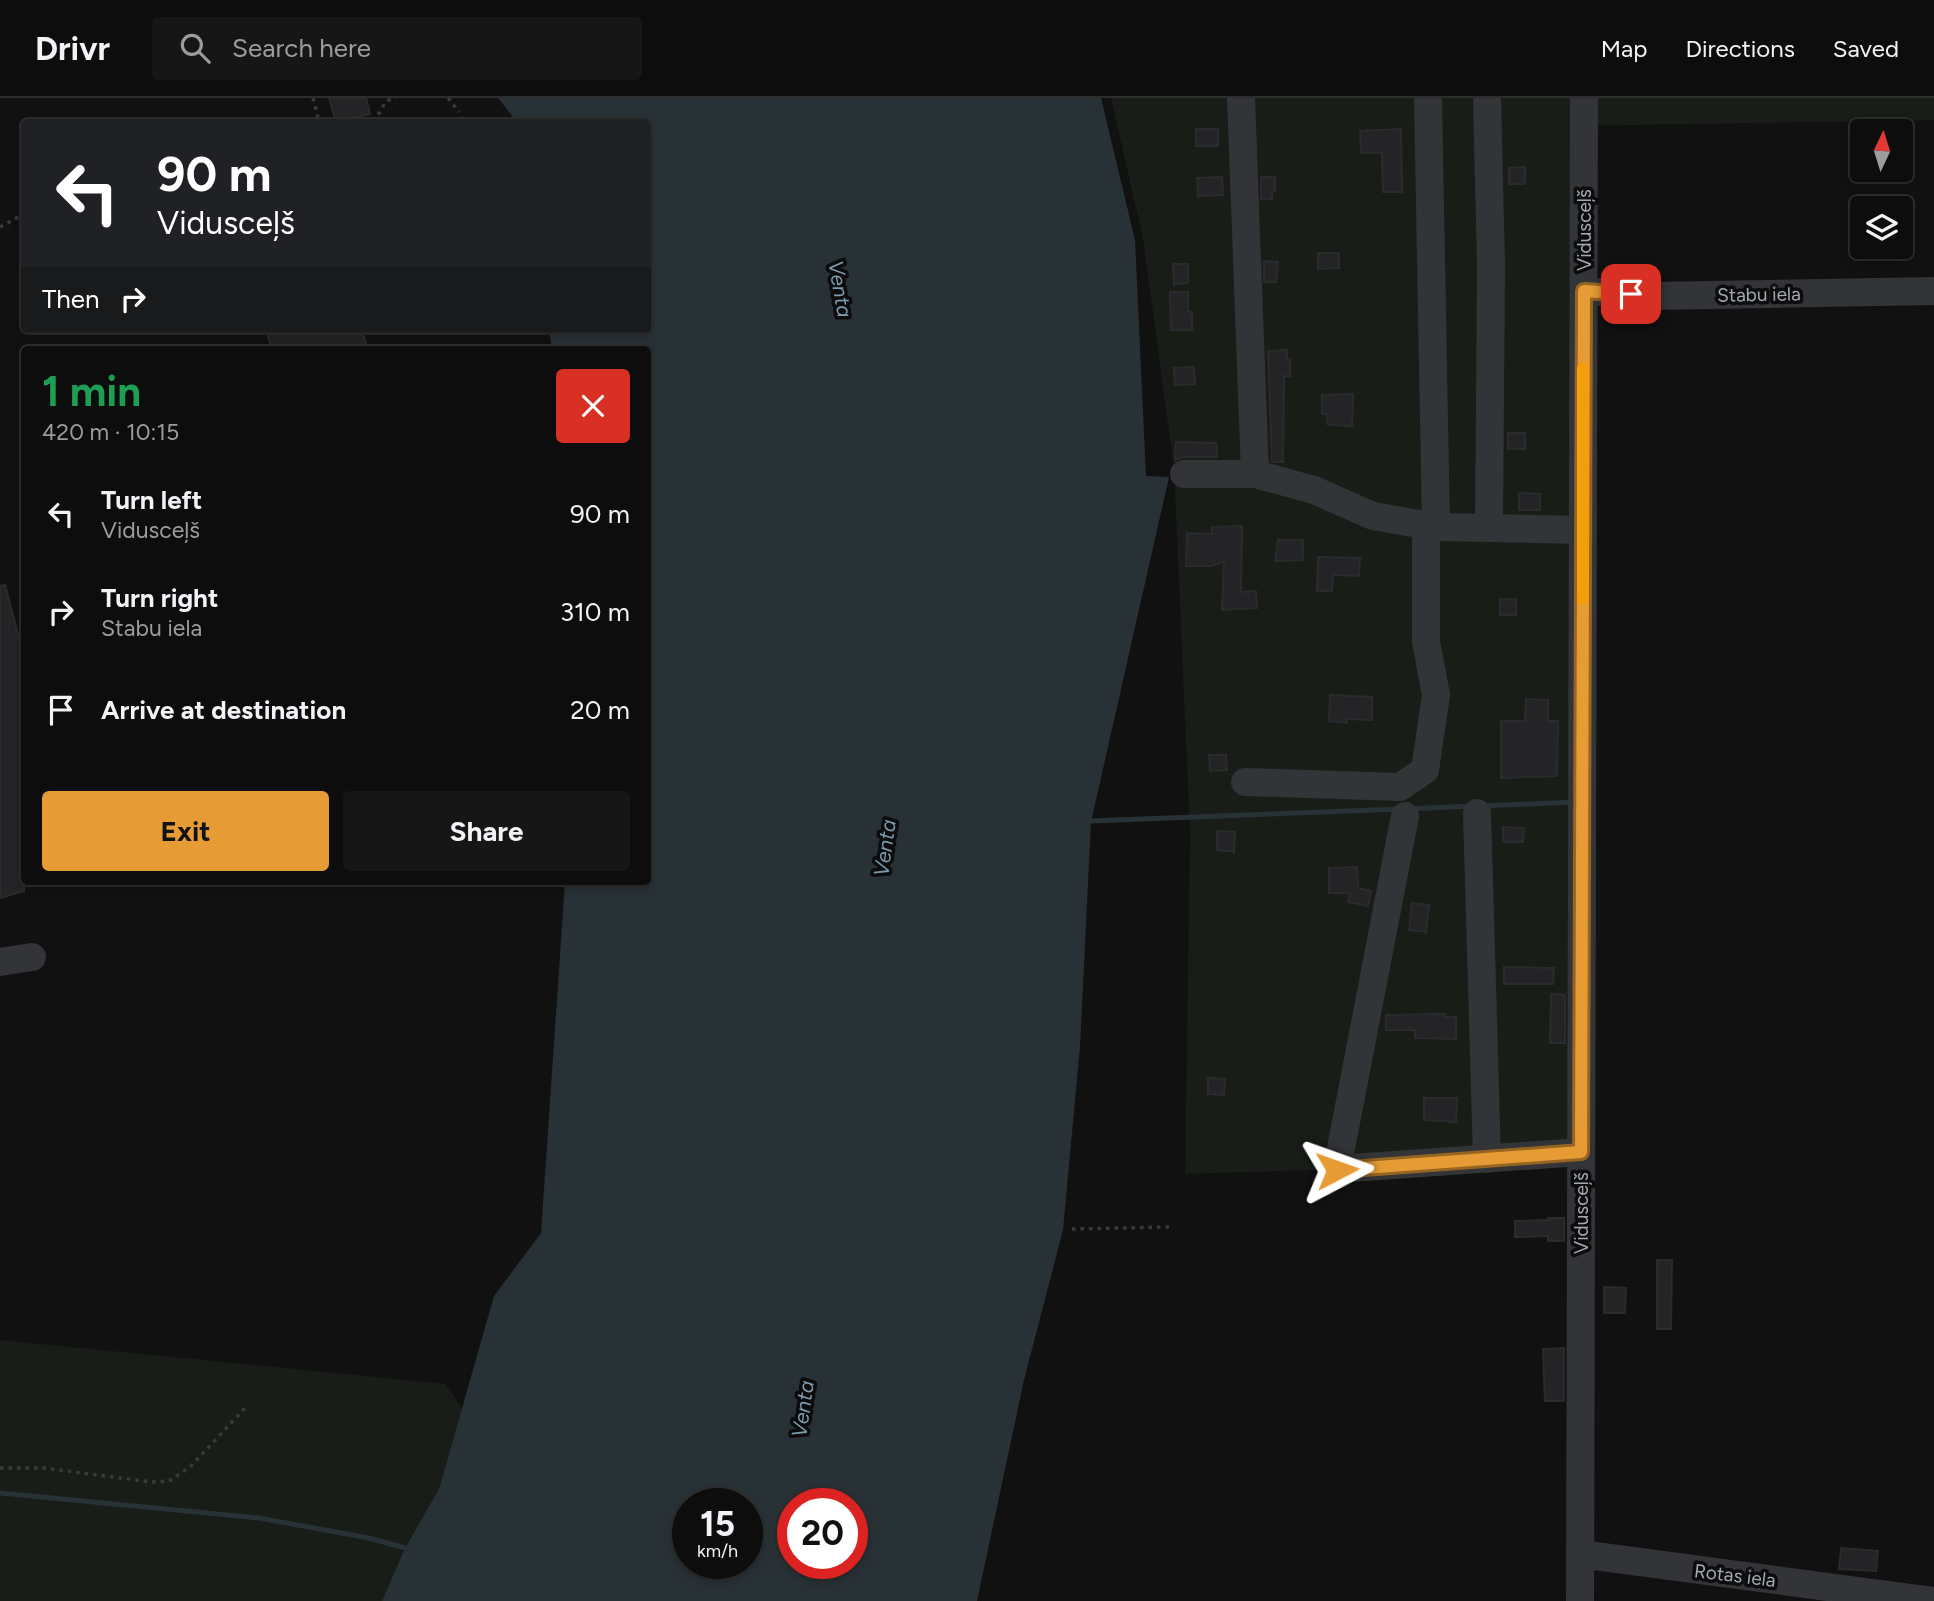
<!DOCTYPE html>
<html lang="en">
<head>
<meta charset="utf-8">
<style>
	:root { --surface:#0d0d0e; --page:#161617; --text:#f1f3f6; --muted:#9a9c9e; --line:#2d2d2e; --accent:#e69b35 }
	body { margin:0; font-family:Figtree,sans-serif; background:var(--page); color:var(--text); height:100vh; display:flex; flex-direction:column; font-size:26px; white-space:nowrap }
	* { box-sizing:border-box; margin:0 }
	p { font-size:23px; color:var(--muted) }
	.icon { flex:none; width:38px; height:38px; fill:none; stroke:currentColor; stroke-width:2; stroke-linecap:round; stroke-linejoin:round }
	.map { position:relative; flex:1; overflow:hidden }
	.drawer { position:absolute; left:21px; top:248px; width:630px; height:539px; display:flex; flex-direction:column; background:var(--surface); border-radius:7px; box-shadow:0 4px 10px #0003,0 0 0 2px var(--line) }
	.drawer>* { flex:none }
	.hud { position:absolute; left:21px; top:21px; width:630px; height:214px; border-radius:7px; box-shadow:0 4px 10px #0003,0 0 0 2px var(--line); background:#202124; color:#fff; overflow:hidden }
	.needle { width:46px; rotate:4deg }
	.tools { position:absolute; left:1850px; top:21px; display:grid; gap:14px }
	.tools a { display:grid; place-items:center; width:63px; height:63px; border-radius:7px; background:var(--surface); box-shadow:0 4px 10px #0003,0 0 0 2px var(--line); font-size:35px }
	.speed { position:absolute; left:672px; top:1390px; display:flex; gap:14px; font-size:35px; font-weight:700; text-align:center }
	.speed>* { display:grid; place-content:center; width:91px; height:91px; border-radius:50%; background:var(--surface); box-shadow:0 4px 10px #0003,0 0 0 2px var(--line); line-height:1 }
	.speed small { font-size:18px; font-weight:400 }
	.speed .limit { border:10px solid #d22; background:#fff; color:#111 }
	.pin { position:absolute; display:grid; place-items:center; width:60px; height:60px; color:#fff; margin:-30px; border-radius:14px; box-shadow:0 4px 10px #0006 }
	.me { position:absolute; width:77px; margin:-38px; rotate:86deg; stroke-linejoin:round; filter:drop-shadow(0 0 5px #0008) }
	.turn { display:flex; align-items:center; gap:24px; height:147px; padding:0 21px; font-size:32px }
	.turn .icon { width:91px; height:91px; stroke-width:2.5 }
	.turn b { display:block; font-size:49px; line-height:60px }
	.then { display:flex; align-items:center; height:66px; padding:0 21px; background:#0003; gap:14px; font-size:26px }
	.round { display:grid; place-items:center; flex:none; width:74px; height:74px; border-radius:7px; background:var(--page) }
	.head { display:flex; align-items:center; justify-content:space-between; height:119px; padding:0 21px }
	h1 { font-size:42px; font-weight:700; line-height:52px; color:#1e9e55 }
	.action { display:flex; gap:14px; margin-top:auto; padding:14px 21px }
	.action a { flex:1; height:80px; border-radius:7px; background:var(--accent); color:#111; font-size:28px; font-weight:700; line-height:80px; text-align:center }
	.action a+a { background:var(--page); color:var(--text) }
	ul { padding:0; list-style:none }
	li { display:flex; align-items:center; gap:21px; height:98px; padding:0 21px }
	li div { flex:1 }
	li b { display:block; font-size:26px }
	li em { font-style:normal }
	header { display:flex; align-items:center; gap:42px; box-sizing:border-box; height:98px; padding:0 35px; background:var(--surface); border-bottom:2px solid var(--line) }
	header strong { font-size:33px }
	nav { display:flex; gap:38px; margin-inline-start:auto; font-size:24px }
	.search { width:490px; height:63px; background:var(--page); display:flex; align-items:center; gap:18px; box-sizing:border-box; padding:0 24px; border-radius:7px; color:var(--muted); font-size:26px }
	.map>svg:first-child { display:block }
	.green { fill:#181d18 }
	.water { fill:#283135; fill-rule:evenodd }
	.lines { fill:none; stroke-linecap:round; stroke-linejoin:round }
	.stream { stroke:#283135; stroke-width:5 }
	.building { fill:#242426; stroke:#2b2b2e; stroke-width:2 }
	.path { stroke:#383b3e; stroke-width:3.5; stroke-dasharray:3.5 5; stroke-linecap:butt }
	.minor { stroke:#323437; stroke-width:28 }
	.route-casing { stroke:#966522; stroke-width:18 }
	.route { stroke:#e69b35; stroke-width:12 }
	.slow { stroke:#f59e0b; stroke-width:12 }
	.labels { text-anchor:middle; stroke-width:7; stroke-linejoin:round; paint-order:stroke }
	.street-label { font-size:19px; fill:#a3a9b2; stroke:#0c0c0d }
	.water-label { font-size:21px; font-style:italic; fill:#7b9aac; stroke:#0c0c0d }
</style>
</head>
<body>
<header>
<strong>Drivr</strong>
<div class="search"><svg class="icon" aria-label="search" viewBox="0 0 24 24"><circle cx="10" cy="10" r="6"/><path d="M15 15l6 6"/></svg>Search here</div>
<nav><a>Map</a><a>Directions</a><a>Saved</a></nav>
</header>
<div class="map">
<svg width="1934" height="1503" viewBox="0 0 1934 1503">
	<rect width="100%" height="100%" fill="#111112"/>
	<!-- green -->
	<g class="green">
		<path d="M1111 0H1934V22L1577 28 1570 1064 1185 1076 1190 735 1174 370 1143 141Z"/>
		<path d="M0 1242 445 1286 462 1310 439 1391 405 1450 382 1503H0Z"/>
	</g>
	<!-- water -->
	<path class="water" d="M498 0H1101L1135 142 1146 378 1169 379 1091 724 1080 949 1063 1132 1024 1282 977 1503H382L405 1450 439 1391 494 1198 541 1135 565 784H648V252H552L549 231H648V24H517ZM688 1405H747V1465H688ZM793 1405H852V1465H793Z"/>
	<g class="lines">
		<!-- stream -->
		<g class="stream">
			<path d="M1483 708 1574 704"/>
			<path d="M1409 711 1469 708"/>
			<path d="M1086 719 1091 723 1400 711"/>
			<path d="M0 1395 259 1420 369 1440 409 1451"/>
		</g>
	</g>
	<!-- building -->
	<g class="building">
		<path d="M329 0H366L370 16 336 24Z"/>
		<rect x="1196" y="31" width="22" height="17"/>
		<path d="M1401 31 1402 94H1383L1382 55H1361L1360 33Z"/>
		<path d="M1525 69V86H1509V70Z"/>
		<path d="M1222 79 1223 97 1198 98 1197 80Z"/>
		<path d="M1261 79H1275V93H1272V101H1261Z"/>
		<path d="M1318 155H1339V170L1318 171Z"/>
		<path d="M1264 163 1278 164 1276 184H1264Z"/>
		<path d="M1173 166H1188V185L1174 186Z"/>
		<path d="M1170 194H1188V214H1192V232H1171Z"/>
		<path d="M266 231H362L368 252H272Z"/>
		<path d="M1287 252V261L1290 262V278H1284L1283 364H1272L1268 253Z"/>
		<path d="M1194 269 1195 286 1175 287 1174 270Z"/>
		<path d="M1353 296 1352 328 1328 327 1327 316H1322V297Z"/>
		<rect x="1508" y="335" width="17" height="16"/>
		<path d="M1176 344 1216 345 1217 359H1184L1175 362Z"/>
		<path d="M1519 395 1540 396V412H1519Z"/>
		<path d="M1242 428 1241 494 1256 493 1257 510 1222 512 1224 464 1211 468H1186L1187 435 1212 436V429Z"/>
		<path d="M1278 442H1303V462L1275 463Z"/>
		<path d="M1318 459 1360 460 1359 478 1333 477 1332 493H1317Z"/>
		<path d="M5 487 24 559V793L0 800V488Z"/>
		<rect x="1500" y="501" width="16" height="16"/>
		<path d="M1330 597 1372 599V622L1347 621V625L1329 623Z"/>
		<path d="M1526 601 1548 602V623H1558L1557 678 1501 680V623H1525Z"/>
		<path d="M1209 657H1226L1227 672 1210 673Z"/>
		<path d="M1503 729 1524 730 1523 744H1503Z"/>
		<path d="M1217 733 1235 734 1234 754 1217 752Z"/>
		<path d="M1357 769 1358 790 1371 793 1368 808 1348 804 1350 795H1329V770Z"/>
		<path d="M1412 805 1429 807 1426 834 1409 832Z"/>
		<path d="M1504 869 1554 870 1553 886H1504Z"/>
		<path d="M1551 896 1565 897V945H1550Z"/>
		<path d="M1445 916V919H1456V941L1415 940V932H1386V917Z"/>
		<path d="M1208 980 1225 981 1224 997 1208 996Z"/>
		<path d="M1424 1000H1457L1456 1024 1424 1022Z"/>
		<path d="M1548 1120H1564V1143H1548V1138L1515 1139V1123L1548 1122Z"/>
		<path d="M1657 1162H1672L1671 1231H1657Z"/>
		<path d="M1604 1189 1626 1190 1625 1215H1604Z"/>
		<path d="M1564 1250V1303H1545L1543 1251Z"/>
		<path d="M1841 1450 1878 1453 1876 1473 1839 1471Z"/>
	</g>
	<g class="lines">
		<!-- path -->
		<g class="path">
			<path d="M313 0 319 24"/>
			<path d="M448 0 459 14"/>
			<path d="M374 24 386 3 396 0"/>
			<path d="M0 129 24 116"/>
			<path d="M1072 1131 1170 1129"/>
			<path d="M0 1370H44L151 1384 169 1383 190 1369 248 1307"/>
		</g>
		<!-- minor -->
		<g class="minor">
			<path d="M1241 0 1255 376"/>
			<path d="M1428 0 1436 429"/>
			<path d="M1487 0 1491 167 1489 430"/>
			<path d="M1584 193 1655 198 1934 193"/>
			<path d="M1184 376H1255L1314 392 1373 418 1436 429 1583 432"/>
			<path d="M1245 684 1400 689 1425 672 1436 597 1426 544V427"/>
			<path d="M1477 715 1487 1061"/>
			<path d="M1405 718 1337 1071 1581 1054"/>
			<path d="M0 864 32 859"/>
			<path d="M1580 1456 1932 1503"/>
			<path d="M1580 1503 1584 0"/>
		</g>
	</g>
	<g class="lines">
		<defs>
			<path id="route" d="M1337 1072 1581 1054 1584 193 1631 196"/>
		</defs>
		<!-- route casing -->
		<use href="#route" class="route-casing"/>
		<!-- route -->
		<use href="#route" class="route"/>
		<!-- slow -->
		<path class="slow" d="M1583 501V270"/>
	</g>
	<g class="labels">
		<!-- street labels -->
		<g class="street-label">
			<text transform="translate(1584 132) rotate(-90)" y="7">Vidusceļš</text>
			<text transform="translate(1759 196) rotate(-1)" y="7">Stabu iela</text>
			<text transform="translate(1581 1115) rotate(-90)" y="7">Vidusceļš</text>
			<text transform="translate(1735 1477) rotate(7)" y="7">Rotas iela</text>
		</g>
		<!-- water labels -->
		<g class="water-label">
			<text transform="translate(840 191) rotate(80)" y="7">Venta</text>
			<text transform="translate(885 750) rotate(-82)" y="7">Venta</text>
			<text transform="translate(803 1311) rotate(-82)" y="7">Venta</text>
		</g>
	</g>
</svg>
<div class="tools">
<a><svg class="needle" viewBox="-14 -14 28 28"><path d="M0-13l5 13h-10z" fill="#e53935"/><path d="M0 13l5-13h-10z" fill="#9a9c9e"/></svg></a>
<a><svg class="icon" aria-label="layers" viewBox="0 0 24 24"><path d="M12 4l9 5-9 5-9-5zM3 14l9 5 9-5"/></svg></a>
</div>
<div class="speed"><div>15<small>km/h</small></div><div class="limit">20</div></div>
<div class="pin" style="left:1631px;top:196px;background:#d93025"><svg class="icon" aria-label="arrive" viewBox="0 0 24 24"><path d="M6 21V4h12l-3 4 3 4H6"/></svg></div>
<svg class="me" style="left:1337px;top:1072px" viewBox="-20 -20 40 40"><path d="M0-17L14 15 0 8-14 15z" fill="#e69b35" stroke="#fff" stroke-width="4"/></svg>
<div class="hud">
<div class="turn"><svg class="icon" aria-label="left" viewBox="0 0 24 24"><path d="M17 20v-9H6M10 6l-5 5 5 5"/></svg><div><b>90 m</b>Vidusceļš</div></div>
<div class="then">Then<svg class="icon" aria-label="right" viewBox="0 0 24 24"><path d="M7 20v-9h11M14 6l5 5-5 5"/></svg></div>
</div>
<section class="drawer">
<div class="head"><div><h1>1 min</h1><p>420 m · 10:15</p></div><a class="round" style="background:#d93025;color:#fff"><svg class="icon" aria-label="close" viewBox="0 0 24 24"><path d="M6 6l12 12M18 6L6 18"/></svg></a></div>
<ul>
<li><svg class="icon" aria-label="left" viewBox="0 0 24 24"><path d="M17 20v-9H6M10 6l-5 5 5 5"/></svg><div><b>Turn left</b><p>Vidusceļš</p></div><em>90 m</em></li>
<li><svg class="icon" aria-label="right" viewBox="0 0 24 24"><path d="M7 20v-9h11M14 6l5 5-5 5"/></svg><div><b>Turn right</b><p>Stabu iela</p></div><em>310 m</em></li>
<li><svg class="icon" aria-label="arrive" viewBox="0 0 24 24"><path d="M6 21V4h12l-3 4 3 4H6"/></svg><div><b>Arrive at destination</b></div><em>20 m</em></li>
</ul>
<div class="action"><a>Exit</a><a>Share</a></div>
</section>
</div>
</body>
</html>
